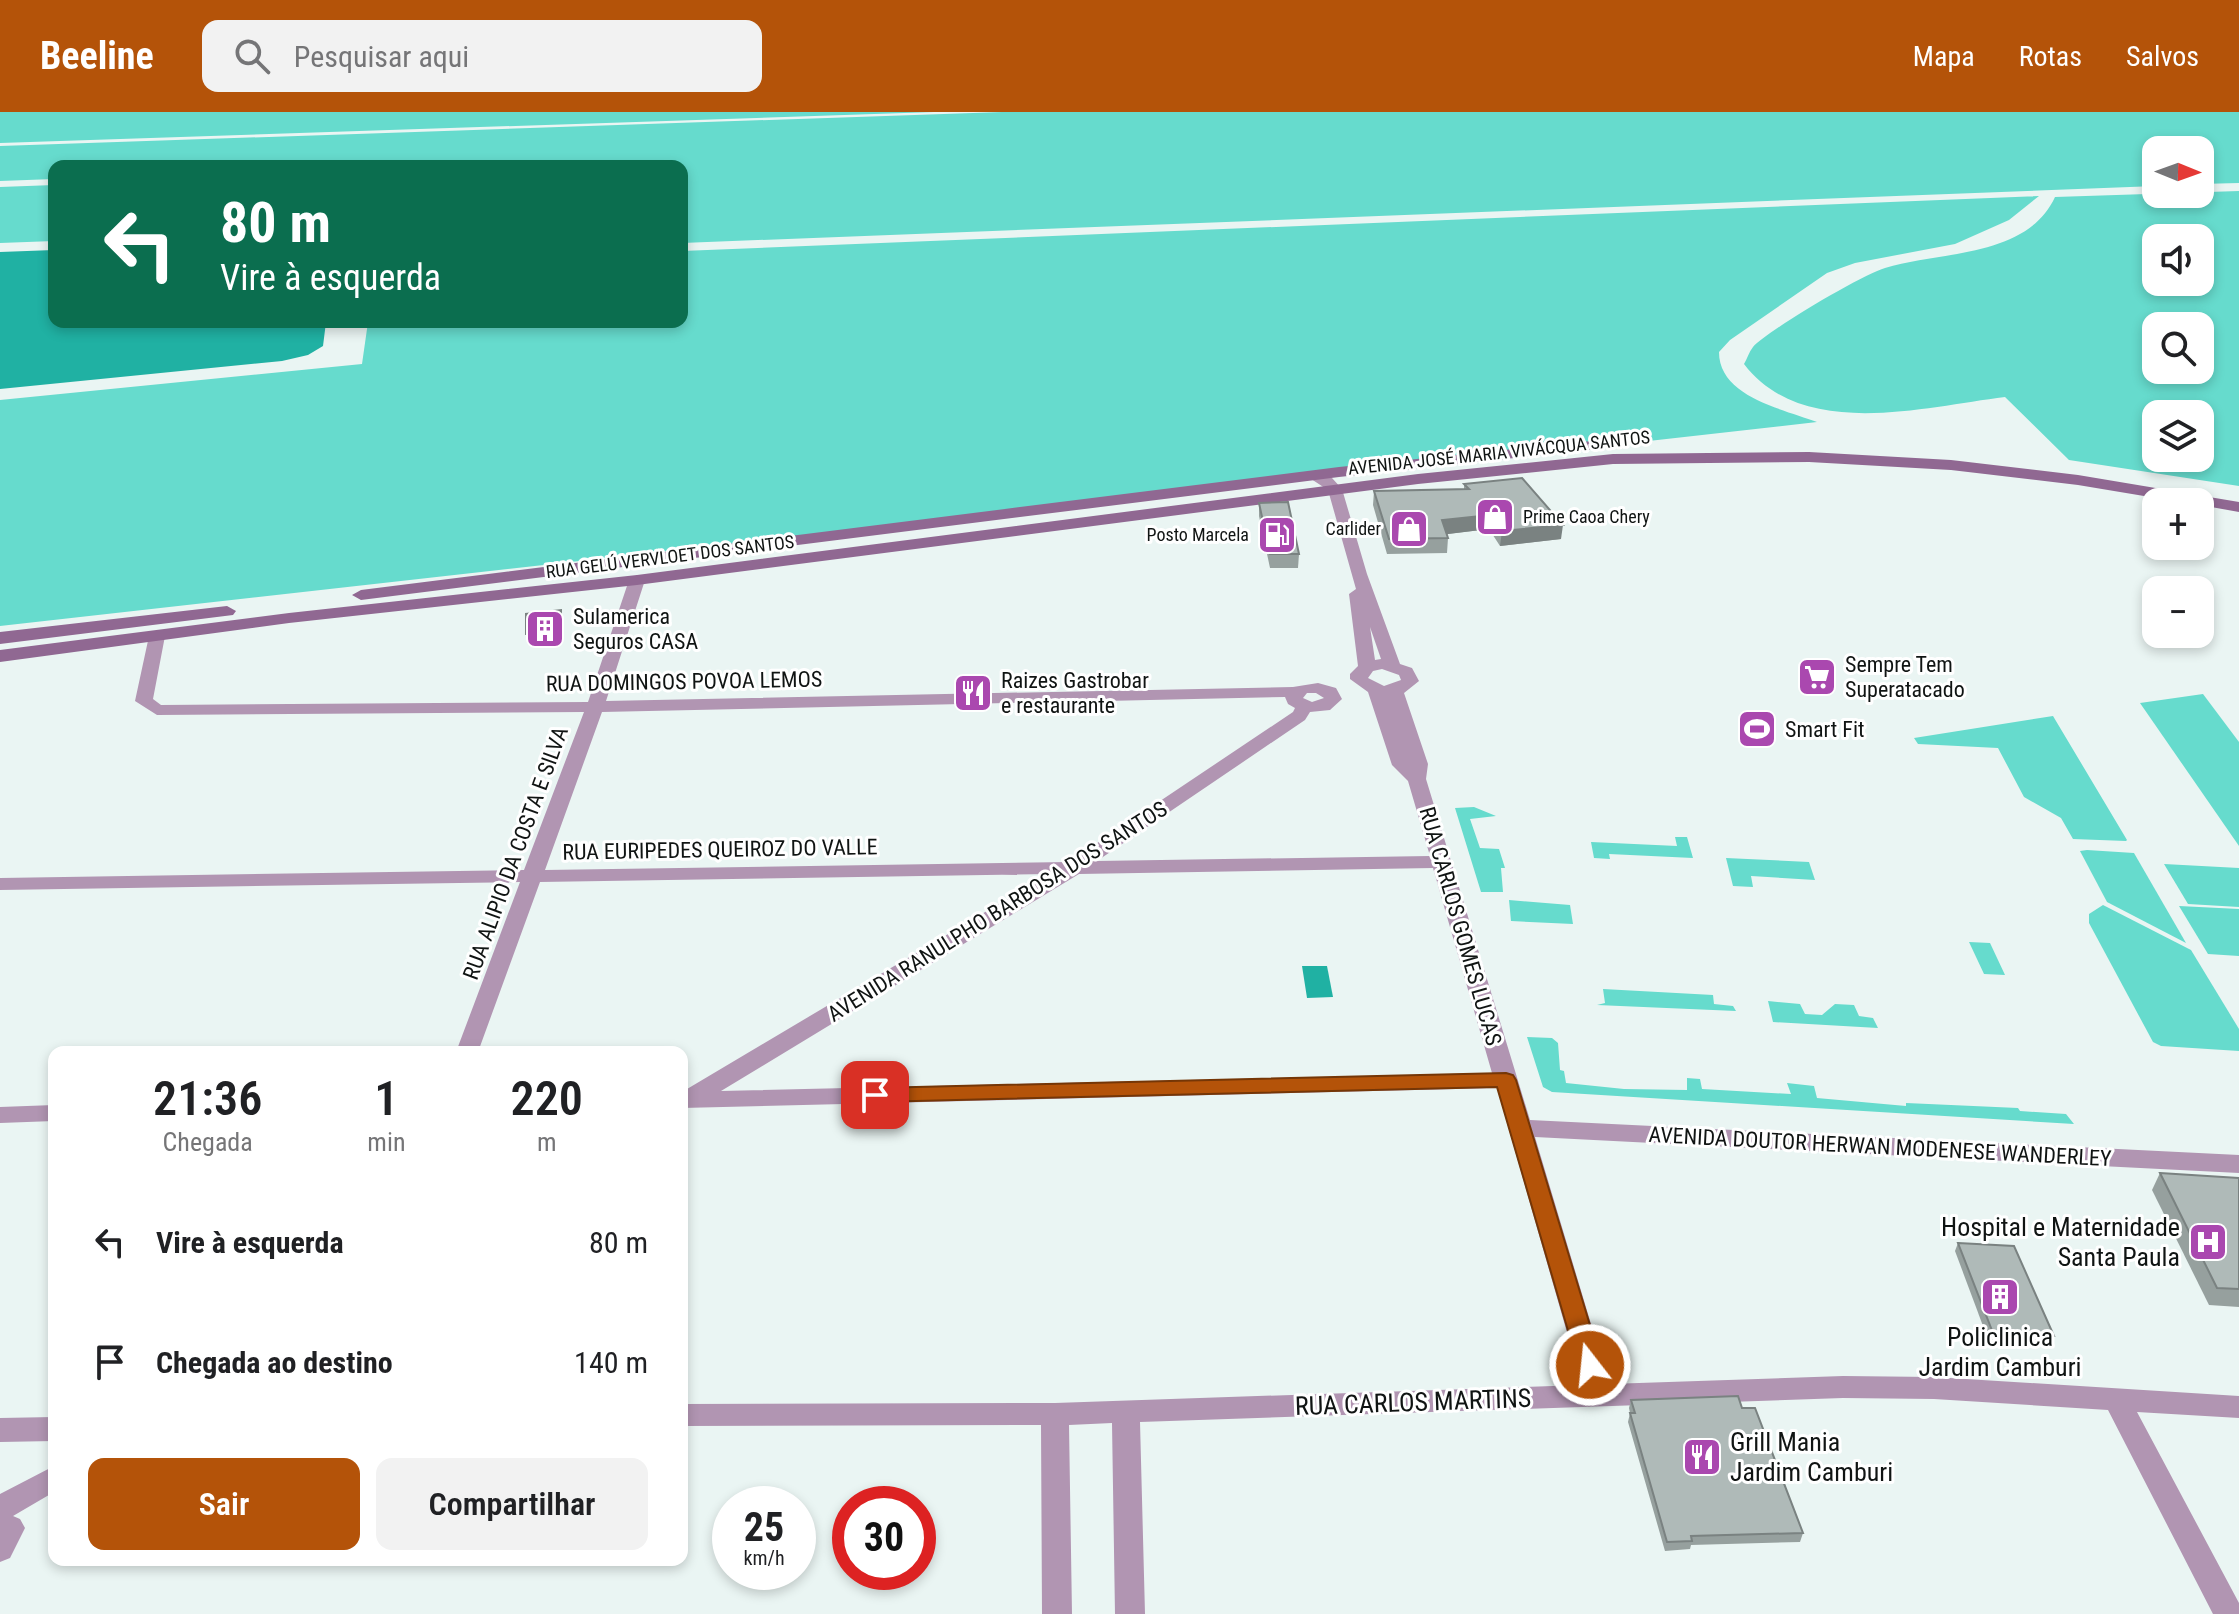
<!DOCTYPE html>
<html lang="pt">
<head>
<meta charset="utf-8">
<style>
	:root { --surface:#fff; --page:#f2f2f2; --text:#202124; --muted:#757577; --accent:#b45309 }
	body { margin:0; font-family:"Roboto Condensed",sans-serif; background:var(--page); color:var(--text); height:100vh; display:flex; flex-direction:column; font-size:30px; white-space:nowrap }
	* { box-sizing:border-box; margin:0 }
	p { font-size:26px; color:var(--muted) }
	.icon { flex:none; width:44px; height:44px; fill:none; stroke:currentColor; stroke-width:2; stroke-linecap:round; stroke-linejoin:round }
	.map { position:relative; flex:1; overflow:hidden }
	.side { position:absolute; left:48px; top:934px; width:640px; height:520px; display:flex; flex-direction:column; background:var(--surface); border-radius:16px; box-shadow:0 4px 12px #0003 }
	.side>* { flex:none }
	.hud { position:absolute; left:48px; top:48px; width:640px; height:168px; border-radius:16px; box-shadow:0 4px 12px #0003; background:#0b6e4f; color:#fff; overflow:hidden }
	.needle { width:52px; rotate:91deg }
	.controls { position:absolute; left:2142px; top:24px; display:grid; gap:16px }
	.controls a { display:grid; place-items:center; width:72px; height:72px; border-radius:16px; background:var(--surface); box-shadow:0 4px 12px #0003; font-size:40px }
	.speed { position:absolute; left:712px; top:1374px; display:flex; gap:16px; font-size:40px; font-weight:700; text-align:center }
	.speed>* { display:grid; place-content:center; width:104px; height:104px; border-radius:50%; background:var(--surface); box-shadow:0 4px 12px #0003; line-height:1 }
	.speed small { font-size:20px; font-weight:400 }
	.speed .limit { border:12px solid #d22; background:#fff; color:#111 }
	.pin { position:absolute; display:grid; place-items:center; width:68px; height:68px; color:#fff; margin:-34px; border-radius:16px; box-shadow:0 4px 12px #0006 }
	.me { position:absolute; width:88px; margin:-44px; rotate:344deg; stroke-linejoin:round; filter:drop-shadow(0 0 6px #0008) }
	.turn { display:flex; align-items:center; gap:28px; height:168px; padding:0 40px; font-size:36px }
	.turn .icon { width:104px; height:104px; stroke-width:2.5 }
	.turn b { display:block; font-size:56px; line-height:68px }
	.eta { display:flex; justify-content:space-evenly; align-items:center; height:136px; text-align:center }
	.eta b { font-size:48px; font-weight:600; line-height:56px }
	.primary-button { display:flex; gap:16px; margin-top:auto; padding:16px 40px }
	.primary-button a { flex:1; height:92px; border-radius:16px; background:var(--accent); color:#fff; font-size:32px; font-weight:600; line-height:92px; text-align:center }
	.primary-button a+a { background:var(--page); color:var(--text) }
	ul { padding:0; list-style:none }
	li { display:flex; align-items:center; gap:24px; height:120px; padding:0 40px }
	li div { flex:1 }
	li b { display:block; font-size:30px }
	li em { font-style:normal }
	header { display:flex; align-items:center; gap:48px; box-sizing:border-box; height:112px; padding:0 40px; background:var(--accent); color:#fff }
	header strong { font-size:38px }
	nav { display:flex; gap:44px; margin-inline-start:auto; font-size:28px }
	.search { width:560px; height:72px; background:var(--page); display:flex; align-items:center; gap:20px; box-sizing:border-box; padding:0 28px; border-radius:16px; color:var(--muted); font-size:30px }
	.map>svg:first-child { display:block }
	.green { fill:#66dbcd; fill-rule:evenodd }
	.water { fill:#20b1a3 }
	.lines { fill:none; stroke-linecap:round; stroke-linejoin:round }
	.minor { fill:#b195b2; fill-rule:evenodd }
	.secondary { fill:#906892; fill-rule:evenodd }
	.wall { fill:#96a09e }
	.shaded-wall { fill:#7a8281 }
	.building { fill:#afbab8; stroke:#7a8281; stroke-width:2 }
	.route { fill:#b45309; stroke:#753606; stroke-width:2 }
	.labels { text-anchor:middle; stroke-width:6; stroke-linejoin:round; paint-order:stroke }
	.far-street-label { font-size:18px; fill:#101413; stroke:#fff }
	.far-poi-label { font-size:18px; fill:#101413; stroke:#fff; text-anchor:end }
	.poi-label { font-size:22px; fill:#101413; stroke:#fff; text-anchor:start }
	.street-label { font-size:22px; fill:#101413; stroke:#fff }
	.near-poi-label { font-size:26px; fill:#101413; stroke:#fff; text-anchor:end }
	.near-street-label { font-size:26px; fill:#101413; stroke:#fff }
</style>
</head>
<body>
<header>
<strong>Beeline</strong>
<div class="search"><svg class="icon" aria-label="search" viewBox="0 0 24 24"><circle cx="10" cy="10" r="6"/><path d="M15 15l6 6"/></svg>Pesquisar aqui</div>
<nav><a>Mapa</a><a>Rotas</a><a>Salvos</a></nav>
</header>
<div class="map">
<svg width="2239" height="1502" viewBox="0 0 2239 1502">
	<rect width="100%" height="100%" fill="#eaf5f3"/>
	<!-- green -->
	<g class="green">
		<path d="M0 0H934L0 31Z"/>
		<path d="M1002 0H2239V71L2200 72V38H2156V74L682 131V54H54V67L0 69V34Z"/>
		<path d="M54 73V129L0 131V75Z"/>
		<path d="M2239 79V374L2069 348 2005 285C1923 295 1803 329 1744 252 1747 247 1749 240 1753 235 1767 219 1863 162 1885 156 1940 139 2027 146 2055 85ZM2156 126H2200V170H2156ZM2156 214H2200V258H2156ZM2156 302H2200V346H2156Z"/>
		<path d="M2039 84 2009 108 1955 132 1855 151 1827 161 1730 228 1719 240C1719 285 1783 297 1817 310L0 514V288L362 252 368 210H682V139Z"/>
		<path d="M2203 582 2239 630V734L2140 591Z"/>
		<path d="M2053 604 2127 728 2126 729 2073 727 2061 706 2024 685 1998 636 1918 632 1914 626Z"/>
		<path d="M1474 695 1496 704 1470 707 1480 736 1499 737 1505 756H1501L1503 780H1481L1455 696Z"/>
		<path d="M1675 725H1687L1693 746 1609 742 1610 747 1594 746 1591 730 1677 734Z"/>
		<path d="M2087 738 2134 741 2186 831 2107 790 2080 739Z"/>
		<path d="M1726 746 1809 750 1815 768 1751 764 1753 775 1733 774Z"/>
		<path d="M2164 752 2239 756V795L2188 792Z"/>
		<path d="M1509 788 1570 793 1573 812 1511 809Z"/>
		<path d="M2103 793 2191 838 2239 917V939L2161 934 2153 930 2089 811V802Z"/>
		<path d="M2179 794 2239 797V844L2208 842Z"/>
		<path d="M1969 830 1990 831 2005 863 1984 862Z"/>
		<path d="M1603 877 1713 883 1714 892 1733 894 1736 899 1597 893 1605 891Z"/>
		<path d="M1768 889 1800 892 1805 902 1822 903 1835 892 1854 893 1859 904 1873 906 1878 916 1773 910Z"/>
		<path d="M1527 925 1552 926 1558 931 1560 958 1564 959 1566 971 1624 977 1687 978V966L1700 967 1702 977 1791 982 1787 971 1814 974 1817 986 1906 994V991L2018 996 2020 999 2066 1002 2074 1012 1552 980 1543 975Z"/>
	</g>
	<!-- water -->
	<g class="water">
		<path d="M54 138V210H326L323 234 308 243 282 249 0 277V140Z"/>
		<path d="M1302 854H1327L1333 885 1307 886Z"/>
	</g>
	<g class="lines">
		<!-- minor -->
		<g class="minor">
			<path d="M1312 359 1332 366 1342 377 1367 462 1400 552 1412 556 1419 569 1404 581 1428 652 1426 667 1530 1008 2239 1043V1061L1535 1025 1609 1272 1843 1264 1934 1265 2239 1284V1306L2137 1300 2239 1491V1502H2213L2108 1298 1934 1287 1843 1286 1140 1310 1145 1502H1115L1112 1311 1069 1313 1072 1502H1042L1041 1313 682 1314V1292L1055 1291 1582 1273 1497 976 682 996V980L1049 762 540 770 478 940H456L520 770 0 778V766L524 758 584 600 157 603 135 589 149 524 157 519 165 524 153 587 161 593 588 590 629 468 637 463 645 468 606 589 1293 575 1318 571 1336 576 1342 587 1330 598 1310 600 1305 608 1097 749 1430 744 1408 669 1392 653 1368 580 1350 567V562L1358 554 1349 482 1356 477 1328 378 1305 363ZM1370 515 1381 547 1375 548ZM1382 557 1399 563 1401 568 1384 574 1368 566 1373 559ZM1307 581H1316L1324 586 1312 590 1303 586ZM1285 585 1288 592 1295 596 1293 600 1069 750 545 758 602 600ZM1433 756 1492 961 721 979 1079 762Z"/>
			<path d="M54 993V1009L0 1011V995Z"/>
			<path d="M54 1305V1329L0 1330V1306Z"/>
			<path d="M54 1354V1380L13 1404 20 1407 25 1416 10 1446 0 1450V1382Z"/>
		</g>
		<!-- secondary -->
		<g class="secondary">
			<path d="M1601 328 1606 330V336L1339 365 361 488 352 483 361 478 1339 355Z"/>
			<path d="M1809 340 1951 348 2078 363 2239 390V400L2200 393V390H2180L2078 373 1951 358 1809 350 1613 352 1418 372 637 473 289 511 0 550V538L289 501 637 463 1418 362 1613 342Z"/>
			<path d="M227 494 236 499 233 503 0 532V520Z"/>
		</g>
	</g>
	<!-- wall -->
	<g class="wall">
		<path d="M1464 372 1561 427 1500 434 1489 417 1447 422 1448 426 1447 441 1387 442 1373 393 1374 379 1464 378Z"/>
		<path d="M1259 391 1299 442 1298 456H1270L1259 404Z"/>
		<path d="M2160 1061 2239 1066V1195L2209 1193 2152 1078Z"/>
		<path d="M1958 1131 2054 1224 2050 1233 1989 1230 1955 1139Z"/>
		<path d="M1631 1288 1742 1296 1803 1421 1800 1430 1691 1433 1690 1437 1665 1439 1628 1310 1630 1301 1629 1296Z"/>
	</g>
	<!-- shaded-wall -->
	<g class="shaded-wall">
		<path d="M1490 403 1489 417 1440 423 1442 408Z"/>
		<path d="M1563 413 1561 427 1500 434 1502 419Z"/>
		<path d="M561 498 563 525 528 530 526 522Z"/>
	</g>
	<!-- building -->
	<g class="building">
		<path d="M1522 366 1563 413 1502 419 1490 403 1442 408 1448 426 1389 427 1374 379 1469 377 1464 372Z"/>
		<path d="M1288 390 1299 442H1270L1259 391Z"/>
		<path d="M561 498V518L526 522V502Z"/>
		<path d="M2160 1061 2239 1066V1177L2217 1176Z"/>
		<path d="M1958 1131 2014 1134 2054 1224 1993 1221Z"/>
		<path d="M1738 1284 1742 1296H1755L1803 1421 1691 1424 1692 1429 1667 1430 1630 1301H1635L1631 1288Z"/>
	</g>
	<!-- route -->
	<path class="route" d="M1506 961 1513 963 1516 968 1602 1253 1599 1260 1590 1263 1581 1260 1578 1253 1497 975 875 990 867 988 864 983 867 978 875 976Z"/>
	<!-- icons -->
	<defs>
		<symbol id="shop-square" viewBox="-11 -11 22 22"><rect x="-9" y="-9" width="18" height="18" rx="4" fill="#aa48af" stroke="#fff"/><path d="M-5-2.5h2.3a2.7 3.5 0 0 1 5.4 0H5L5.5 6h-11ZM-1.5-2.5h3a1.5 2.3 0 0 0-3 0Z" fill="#fff"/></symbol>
		<symbol id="fuel-square" viewBox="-11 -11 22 22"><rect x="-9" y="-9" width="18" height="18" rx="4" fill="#aa48af" stroke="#fff"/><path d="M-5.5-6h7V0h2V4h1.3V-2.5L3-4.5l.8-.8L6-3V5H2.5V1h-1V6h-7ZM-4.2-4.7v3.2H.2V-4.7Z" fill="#fff"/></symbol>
		<symbol id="building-square" viewBox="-11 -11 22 22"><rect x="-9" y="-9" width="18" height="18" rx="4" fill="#aa48af" stroke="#fff"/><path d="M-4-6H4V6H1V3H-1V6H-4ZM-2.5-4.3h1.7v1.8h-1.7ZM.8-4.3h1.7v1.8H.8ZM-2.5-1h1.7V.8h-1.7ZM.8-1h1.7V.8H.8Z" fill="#fff"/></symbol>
		<symbol id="supermarket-square" viewBox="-11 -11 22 22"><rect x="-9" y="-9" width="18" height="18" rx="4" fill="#aa48af" stroke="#fff"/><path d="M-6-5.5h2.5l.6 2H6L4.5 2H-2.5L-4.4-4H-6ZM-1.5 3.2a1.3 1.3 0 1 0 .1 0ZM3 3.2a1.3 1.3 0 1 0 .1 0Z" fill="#fff"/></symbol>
		<symbol id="restaurant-square" viewBox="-11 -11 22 22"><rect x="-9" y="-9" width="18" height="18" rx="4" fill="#aa48af" stroke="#fff"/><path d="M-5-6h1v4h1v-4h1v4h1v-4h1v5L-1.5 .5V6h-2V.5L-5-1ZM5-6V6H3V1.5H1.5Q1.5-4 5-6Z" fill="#fff"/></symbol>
		<symbol id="stadium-square" viewBox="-11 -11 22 22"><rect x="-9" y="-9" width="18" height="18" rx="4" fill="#aa48af" stroke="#fff"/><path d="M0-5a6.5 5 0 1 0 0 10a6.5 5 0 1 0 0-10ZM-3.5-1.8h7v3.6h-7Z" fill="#fff"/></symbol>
		<symbol id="hospital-square" viewBox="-11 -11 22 22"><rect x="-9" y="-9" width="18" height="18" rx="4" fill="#aa48af" stroke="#fff"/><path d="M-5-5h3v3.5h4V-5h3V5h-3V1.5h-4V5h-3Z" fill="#fff"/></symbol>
	</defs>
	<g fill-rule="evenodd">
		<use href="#shop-square" x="1473" y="383" width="44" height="44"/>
		<use href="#shop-square" x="1387" y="395" width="44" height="44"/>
		<use href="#fuel-square" x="1255" y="401" width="44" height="44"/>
		<use href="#building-square" x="523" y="495" width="44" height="44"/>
		<use href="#supermarket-square" x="1795" y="543" width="44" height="44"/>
		<use href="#restaurant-square" x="951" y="559" width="44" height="44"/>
		<use href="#stadium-square" x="1735" y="595" width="44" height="44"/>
		<use href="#hospital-square" x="2186" y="1108" width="44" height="44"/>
		<use href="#building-square" x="1978" y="1163" width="44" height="44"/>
		<use href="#restaurant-square" x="1680" y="1323" width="44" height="44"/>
	</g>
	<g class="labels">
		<!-- far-street labels -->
		<g class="far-street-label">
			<text transform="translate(1499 341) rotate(-6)" y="6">AVENIDA JOSÉ MARIA VIVÁCQUA SANTOS</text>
			<text transform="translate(670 445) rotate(-7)" y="6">RUA GELÚ VERVLOET DOS SANTOS</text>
		</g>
		<!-- far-poi labels -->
		<g class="far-poi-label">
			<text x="1523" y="411" text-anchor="start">Prime Caoa Chery</text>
			<text x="1381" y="423">Carlider</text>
			<text x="1249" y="429">Posto Marcela</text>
		</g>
		<!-- poi labels -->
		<g class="poi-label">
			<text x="573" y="512">Sulamerica<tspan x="573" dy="25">Seguros CASA</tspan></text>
			<text x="1845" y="560">Sempre Tem<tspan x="1845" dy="25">Superatacado</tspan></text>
			<text x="1001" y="576">Raizes Gastrobar<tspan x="1001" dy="25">e restaurante</tspan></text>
			<text x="1785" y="625">Smart Fit</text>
		</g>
		<!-- street labels -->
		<g class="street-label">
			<text transform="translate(684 569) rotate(-1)" y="8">RUA DOMINGOS POVOA LEMOS</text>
			<text transform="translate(720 737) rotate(-1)" y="8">RUA EURIPEDES QUEIROZ DO VALLE</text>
			<text transform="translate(515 741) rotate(-70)" y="8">RUA ALIPIO DA COSTA E SILVA</text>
			<text transform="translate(997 799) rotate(-32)" y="8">AVENIDA RANULPHO BARBOSA DOS SANTOS</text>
			<text transform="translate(1461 814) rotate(74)" y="8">RUA CARLOS GOMES LUCAS</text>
			<text transform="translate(1880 1034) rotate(3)" y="8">AVENIDA DOUTOR HERWAN MODENESE WANDERLEY</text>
		</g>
		<!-- near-poi labels -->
		<g class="near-poi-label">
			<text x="2180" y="1124">Hospital e Maternidade<tspan x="2180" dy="30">Santa Paula</tspan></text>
			<text x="2000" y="1234" text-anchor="middle">Policlinica<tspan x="2000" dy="30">Jardim Camburi</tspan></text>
			<text x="1730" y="1339" text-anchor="start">Grill Mania<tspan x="1730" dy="30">Jardim Camburi</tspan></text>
		</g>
		<!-- near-street labels -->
		<g class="near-street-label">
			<text transform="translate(1413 1290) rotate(-2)" y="9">RUA CARLOS MARTINS</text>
		</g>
	</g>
</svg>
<div class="controls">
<a><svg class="needle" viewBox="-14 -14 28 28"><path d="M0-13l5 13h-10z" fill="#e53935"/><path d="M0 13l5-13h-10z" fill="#757577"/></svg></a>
<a><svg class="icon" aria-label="sound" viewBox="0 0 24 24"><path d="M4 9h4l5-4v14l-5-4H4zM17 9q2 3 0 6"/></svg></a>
<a><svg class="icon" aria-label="search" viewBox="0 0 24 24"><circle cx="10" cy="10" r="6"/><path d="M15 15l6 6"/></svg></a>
<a><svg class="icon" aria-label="layers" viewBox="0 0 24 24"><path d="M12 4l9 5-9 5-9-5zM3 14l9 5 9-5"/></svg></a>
<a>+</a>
<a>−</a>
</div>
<div class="speed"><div>25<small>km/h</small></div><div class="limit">30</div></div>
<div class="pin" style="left:875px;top:983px;background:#d93025"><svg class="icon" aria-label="arrive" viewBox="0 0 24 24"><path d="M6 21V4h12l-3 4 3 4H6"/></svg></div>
<svg class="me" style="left:1590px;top:1253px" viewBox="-20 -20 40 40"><circle r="17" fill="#b45309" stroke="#fff" stroke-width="3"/><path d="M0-11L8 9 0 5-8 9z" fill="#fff"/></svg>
<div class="hud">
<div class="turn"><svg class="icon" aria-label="left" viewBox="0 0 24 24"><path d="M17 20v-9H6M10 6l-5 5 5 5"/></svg><div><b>80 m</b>Vire à esquerda</div></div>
</div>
<section class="side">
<div class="eta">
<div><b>21:36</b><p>Chegada</p></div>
<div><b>1</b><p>min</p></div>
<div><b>220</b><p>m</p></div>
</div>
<ul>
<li><svg class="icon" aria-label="left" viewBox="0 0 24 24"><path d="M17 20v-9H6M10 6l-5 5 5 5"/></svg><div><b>Vire à esquerda</b></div><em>80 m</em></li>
<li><svg class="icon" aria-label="arrive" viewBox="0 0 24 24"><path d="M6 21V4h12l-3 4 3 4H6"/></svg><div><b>Chegada ao destino</b></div><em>140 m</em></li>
</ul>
<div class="primary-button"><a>Sair</a><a>Compartilhar</a></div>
</section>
</div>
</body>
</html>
